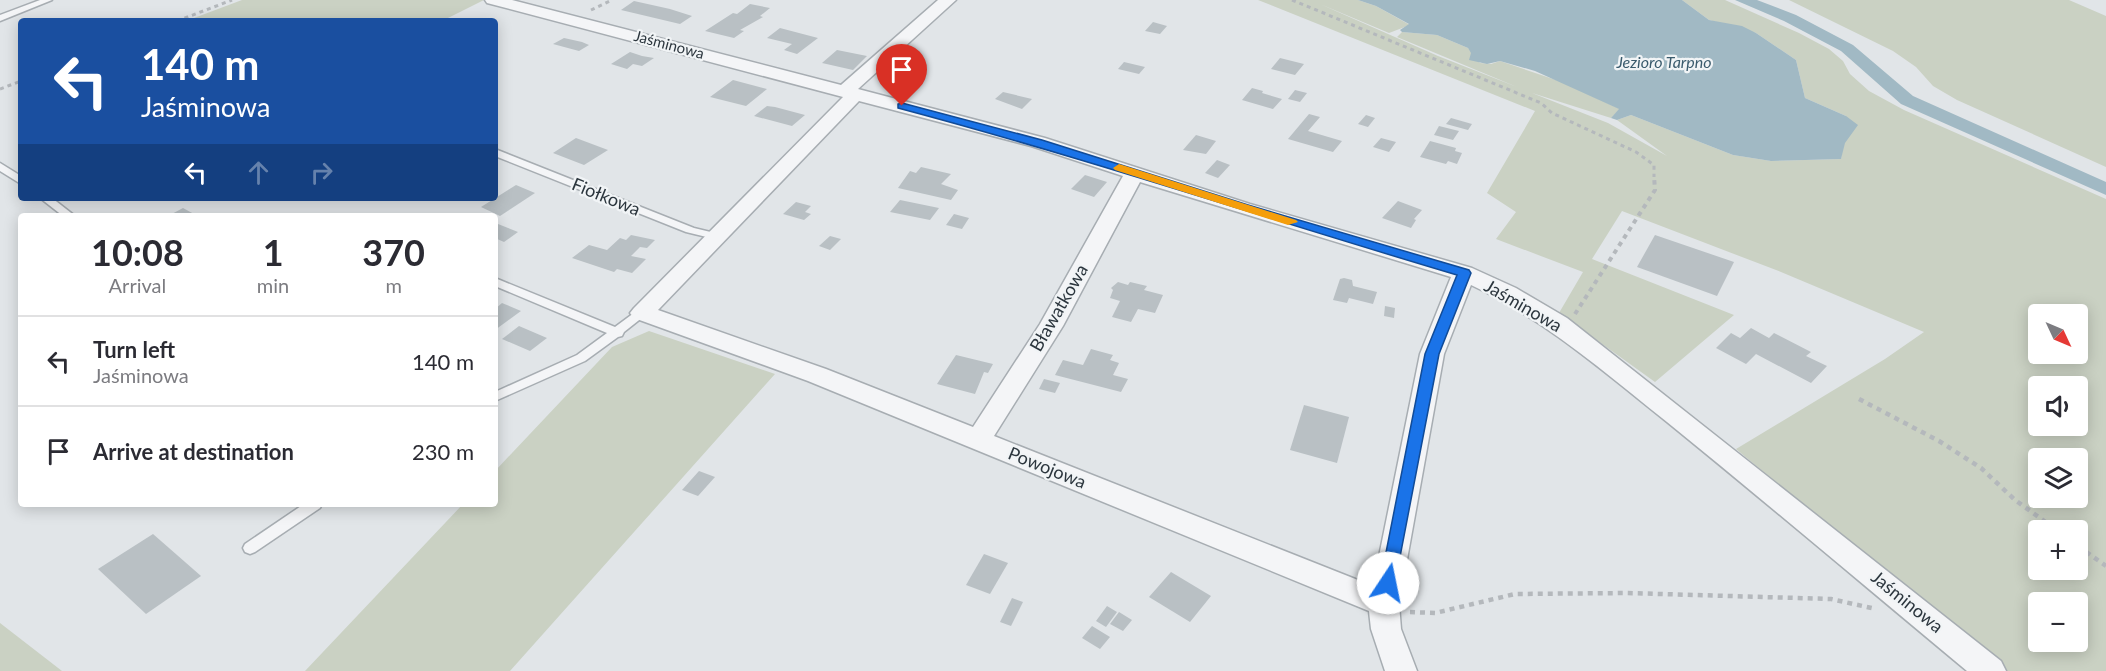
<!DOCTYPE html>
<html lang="en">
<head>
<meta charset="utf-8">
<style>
	:root { --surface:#fff; --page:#f2f2f3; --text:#2b2b33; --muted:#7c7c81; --line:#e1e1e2 }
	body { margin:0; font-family:Lato,sans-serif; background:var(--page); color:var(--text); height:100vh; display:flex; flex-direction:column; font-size:22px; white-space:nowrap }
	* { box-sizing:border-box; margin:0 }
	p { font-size:20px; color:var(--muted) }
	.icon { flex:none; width:33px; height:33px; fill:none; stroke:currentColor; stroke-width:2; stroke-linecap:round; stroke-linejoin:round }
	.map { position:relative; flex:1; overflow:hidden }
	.drawer { position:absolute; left:18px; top:213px; width:480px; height:294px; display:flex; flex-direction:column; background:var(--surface); border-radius:6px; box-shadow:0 3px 15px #0003 }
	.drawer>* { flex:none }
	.banner { position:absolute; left:18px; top:18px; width:480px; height:183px; border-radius:6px; box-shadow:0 3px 15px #0003; background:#1a4fa0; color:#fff; overflow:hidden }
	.needle { width:39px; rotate:134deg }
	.tools { position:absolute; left:2028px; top:304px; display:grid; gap:12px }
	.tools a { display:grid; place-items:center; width:60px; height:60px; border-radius:6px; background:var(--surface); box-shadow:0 3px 15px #0003; font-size:30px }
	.pin { position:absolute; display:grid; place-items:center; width:51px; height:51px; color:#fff; margin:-62px -26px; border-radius:50% 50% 50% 0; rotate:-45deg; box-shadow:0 0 6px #0007 }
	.pin .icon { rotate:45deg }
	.me { position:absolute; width:66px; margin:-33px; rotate:11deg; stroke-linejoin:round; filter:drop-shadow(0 0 4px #0008) }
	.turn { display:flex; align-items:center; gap:21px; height:126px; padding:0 24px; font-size:27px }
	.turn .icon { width:78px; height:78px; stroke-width:2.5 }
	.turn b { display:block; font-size:42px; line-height:51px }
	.lanes { display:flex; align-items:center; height:57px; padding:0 24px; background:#0003; justify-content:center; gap:30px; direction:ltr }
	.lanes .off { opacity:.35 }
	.eta { display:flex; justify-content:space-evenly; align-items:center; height:102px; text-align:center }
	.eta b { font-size:36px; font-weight:700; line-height:42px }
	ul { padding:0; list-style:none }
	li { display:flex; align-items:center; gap:18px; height:90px; padding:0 24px; border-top:2px solid var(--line) }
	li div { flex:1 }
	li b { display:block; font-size:22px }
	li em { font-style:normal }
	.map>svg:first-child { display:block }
	.green { fill:#cad1c3; fill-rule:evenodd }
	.water { fill:#a1b9c4 }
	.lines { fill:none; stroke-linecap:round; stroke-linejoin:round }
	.canal { fill:#a1b9c4; fill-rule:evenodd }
	.building { fill:#b9c0c4 }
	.lane-casing { stroke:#a7adb2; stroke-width:3 }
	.street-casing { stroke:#a7adb2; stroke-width:3 }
	.path-far2 { stroke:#b4b8bc; stroke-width:3; stroke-dasharray:4 4; stroke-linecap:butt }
	.path-far1 { stroke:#b4b8bc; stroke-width:4; stroke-dasharray:4.5 4.5; stroke-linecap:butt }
	.path { stroke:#b4b8bc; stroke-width:4.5; stroke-dasharray:5 5; stroke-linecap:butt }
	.lane { fill:#f4f5f7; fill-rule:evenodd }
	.street { fill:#f4f5f7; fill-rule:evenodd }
	.route { fill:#1a73e8; stroke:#114b97; stroke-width:1.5 }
	.slow { fill:#f59e0b }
	.labels { text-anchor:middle; stroke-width:4.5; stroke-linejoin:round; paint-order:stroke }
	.far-street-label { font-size:15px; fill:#2c363e; stroke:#f1f4f6 }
	.far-water-label { font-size:16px; font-style:italic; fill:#3a5b6d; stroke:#f1f4f6 }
	.street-label { font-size:18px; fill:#2c363e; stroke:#f1f4f6 }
</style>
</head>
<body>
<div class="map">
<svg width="2106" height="671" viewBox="0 0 2106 671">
	<rect width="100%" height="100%" fill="#e1e5e8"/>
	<!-- green -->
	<g class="green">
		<path d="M242 0H484L442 21H186Z"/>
		<path d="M1258 0H1358L1376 6 1410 25 1389 33 1320 4 1438 56 1517 87 1397 37 1402 32 1437 35 1468 48 1480 63 1491 64 1500 61 1562 82 1620 109 1611 118 1532 93 1608 123 1667 156 1617 120 1631 115 1733 155 1771 161 1841 159 1846 116 1805 98 1796 60 1756 33 1709 20 1682 0H1725L1799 33 1829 49 1843 61 1850 74 1869 91 1904 110 2106 199V671H2002L1736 449 1885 359 1924 332 1781 272 1622 211 1592 259 1734 315 1655 382 1559 313 1583 272 1496 239 1516 212 1487 193 1535 111ZM2038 315H2078V354H2038ZM2038 387H2078V426H2038ZM2038 459H2078V498H2038ZM2038 531H2078V570H2038ZM2038 603H2078V642H2038Z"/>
		<path d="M1789 0H2069L2106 16V167L1957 100 1933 86 1916 67 1893 51Z"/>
		<path d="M649 331 775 374 510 671H305L463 504H495V471L612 347Z"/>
		<path d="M0 623 62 671H0Z"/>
	</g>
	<!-- water -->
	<path class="water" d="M1358 0H1682L1709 20 1742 26 1756 33 1796 60 1805 98 1846 116 1858 125 1845 143 1841 159 1771 161 1733 155 1631 115 1617 120 1611 118 1619 109 1535 71 1500 61 1487 64 1469 60 1471 53 1468 48 1437 35 1402 32 1400 30 1409 24 1376 6Z"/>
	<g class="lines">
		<!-- canal -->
		<path class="canal" d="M1735 0H1757L1796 15 1853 45 1913 96 2106 182V195L1901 104 1841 51 1784 21Z"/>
	</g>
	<!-- building -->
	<g class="building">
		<path d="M634 1 670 9 692 16 680 24 621 10Z"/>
		<path d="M750 4 770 8 760 16 763 17 740 30 744 31 734 38 705 31 733 13 737 14Z"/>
		<path d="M1153 22 1167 26 1160 34 1145 31Z"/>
		<path d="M780 28 818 38 797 54 784 50 792 44 767 38Z"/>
		<path d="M564 38 582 42 589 45 579 51 553 44Z"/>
		<path d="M837 50 867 56 853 70 822 63Z"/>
		<path d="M630 52 642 56 654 58 642 66 633 64 627 69 611 64Z"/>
		<path d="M1280 58 1304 64 1295 75 1271 69Z"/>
		<path d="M1124 62 1145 67 1139 74 1118 69Z"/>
		<path d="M733 80 767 89 746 106 710 97Z"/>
		<path d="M1252 88 1263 91 1262 93 1282 99 1273 109 1242 100Z"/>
		<path d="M1295 90 1307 93 1300 102 1288 99Z"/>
		<path d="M1003 92 1032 99 1022 109 995 99Z"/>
		<path d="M767 106 775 107 805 115 792 126 754 116Z"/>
		<path d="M1309 114 1320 117 1308 131 1342 141 1333 152 1288 139Z"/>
		<path d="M1366 115 1375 118 1368 127 1358 124Z"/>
		<path d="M1451 118 1472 124 1468 130 1446 124Z"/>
		<path d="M1439 126 1459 131 1453 140 1434 135Z"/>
		<path d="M1196 135 1216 141 1206 154 1183 150Z"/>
		<path d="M576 138 608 150 584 165 553 153Z"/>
		<path d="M1381 138 1396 142 1389 152 1373 147Z"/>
		<path d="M1430 141 1456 148 1455 151 1462 153 1457 164 1448 161 1446 164 1420 157Z"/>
		<path d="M1217 160 1230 165 1218 178 1205 173Z"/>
		<path d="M921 167 951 174 941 184 958 190 951 200 898 188 910 171 916 173Z"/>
		<path d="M1085 175 1107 182 1094 197 1071 189Z"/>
		<path d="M516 185 535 193 500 216 481 207Z"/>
		<path d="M900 200 939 208 930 220 890 212Z"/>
		<path d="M1398 201 1422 210 1414 219 1416 220 1411 228 1382 218Z"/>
		<path d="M796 202 811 206 805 212 811 214 804 220 783 214Z"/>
		<path d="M183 208 194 214 168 216Z"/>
		<path d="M954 214 969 218 962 229 946 225Z"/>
		<path d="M498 224 518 232 504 242 495 238V226Z"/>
		<path d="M631 235 655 240 647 248 640 247 631 256 646 259 632 273 617 269 614 272 572 258 589 245 607 250 620 238 626 240Z"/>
		<path d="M1655 235 1734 262 1717 296 1637 267Z"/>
		<path d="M830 236 841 239 830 250 819 246Z"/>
		<path d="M1344 278 1352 280 1353 286 1377 292 1373 304 1349 298 1347 303 1333 300 1340 279Z"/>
		<path d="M1118 282 1128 285 1130 282 1147 286 1144 290 1163 295 1155 313 1138 309 1131 322 1112 317 1120 301 1110 298 1113 290 1111 288Z"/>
		<path d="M502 303 521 311 495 330V309Z"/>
		<path d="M1385 306 1395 308 1394 318 1384 316Z"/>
		<path d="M519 326 547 338 530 351 502 339Z"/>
		<path d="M1751 328 1769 338 1774 333 1811 352 1806 356 1827 366 1811 383 1756 354 1746 364 1716 348 1731 333 1740 338Z"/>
		<path d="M1091 349 1113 355 1110 360 1119 363 1113 375 1128 379 1121 392 1055 375 1063 360 1083 365Z"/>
		<path d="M956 355 993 364 988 373 984 372 975 394 937 384Z"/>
		<path d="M1044 379 1060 383 1055 393 1039 389Z"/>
		<path d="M1304 405 1349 417 1337 463 1290 450Z"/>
		<path d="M699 471 715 477 698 496 682 490Z"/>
		<path d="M153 534 201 576 146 614 98 569Z"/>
		<path d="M984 554 1008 563 990 594 966 585Z"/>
		<path d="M1171 572 1211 596 1190 622 1149 597Z"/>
		<path d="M1012 598 1023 602 1011 626 1000 622Z"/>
		<path d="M1107 606 1117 612 1106 627 1096 621Z"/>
		<path d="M1119 612 1132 620 1123 631 1110 624Z"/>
		<path d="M1092 626 1110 637 1100 649 1082 638Z"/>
	</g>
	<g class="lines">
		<defs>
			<g id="lane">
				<path d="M40 0H52L0 21V15Z"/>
				<path d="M495 149 694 228 723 235 724 237 719 240 686 232 495 156Z"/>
				<path d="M0 163 21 176V184L0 171Z"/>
				<path d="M40 198H52L75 216H63Z"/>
				<path d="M495 278 615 327 638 310H646L648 313 624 332 622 336 618 337 585 361 495 401V392L577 355 607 333 495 286Z"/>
				<path d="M304 504H322L320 508 255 552 250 554 245 552 243 548 245 544Z"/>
			</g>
			<path id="street" d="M485 0H512L841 85 938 0H956L858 89 1045 138 1250 204 1472 268 1516 288 1567 318 2001 661 2006 671H1967C1867 588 1768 504 1667 422 1604 372 1544 319 1471 285L1444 354 1399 604 1401 629 1417 671H1385L1371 629 1369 611 808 381 634 318 630 313 634 308 843 97 487 3ZM859 101 1031 146 1123 176 1040 324 973 427 826 369 658 310ZM1140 182 1451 277 1420 354 1373 586 994 436 1063 326Z"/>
		</defs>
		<!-- lane casing -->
		<use href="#lane" class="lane-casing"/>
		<!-- street casing -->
		<use href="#street" class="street-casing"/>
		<!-- path-far2 -->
		<g class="path-far2">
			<path d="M1292 0 1541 103 1552 113 1636 152 1654 165V177"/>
			<path d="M591 10 612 0"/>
			<path d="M177 21 232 0"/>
			<path d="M0 89 21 81"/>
		</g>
		<!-- path-far1 -->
		<path class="path-far1" d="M1575 314 1655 190 1654 176"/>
		<!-- path -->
		<g class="path">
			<path d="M1859 399 1939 441 1981 468 2015 500 2058 531"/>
			<path d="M2078 546 2106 566"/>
			<path d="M1410 612 1435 613 1515 594 1627 593 1831 599 1876 609"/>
		</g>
		<!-- lane -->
		<use href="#lane" class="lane"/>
		<!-- street -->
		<use href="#street" class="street"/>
	</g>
	<!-- route -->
	<path class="route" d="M902 103 1042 140 1248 205 1469 270 1471 273 1439 354 1394 588H1382L1380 583 1425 354 1457 275C1271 220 1086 158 898 108V104Z"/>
	<!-- slow -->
	<path class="slow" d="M1119 164 1296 220 1298 222 1288 225 1115 170 1113 168Z"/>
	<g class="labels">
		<!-- far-street labels -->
		<g class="far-street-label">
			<text transform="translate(669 45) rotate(15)" y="5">Jaśminowa</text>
		</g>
		<!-- far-water labels -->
		<g class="far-water-label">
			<text x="1664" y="68">Jezioro Tarpno</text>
		</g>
		<!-- street labels -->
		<g class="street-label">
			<text transform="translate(606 197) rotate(22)" y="6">Fiołkowa</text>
			<text transform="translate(1523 306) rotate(30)" y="6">Jaśminowa</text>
			<text transform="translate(1059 308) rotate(-60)" y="6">Bławatkowa</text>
			<text transform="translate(1047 468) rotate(22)" y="6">Powojowa</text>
			<text transform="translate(1907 602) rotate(39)" y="6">Jaśminowa</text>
		</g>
	</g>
</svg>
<div class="tools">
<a><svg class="needle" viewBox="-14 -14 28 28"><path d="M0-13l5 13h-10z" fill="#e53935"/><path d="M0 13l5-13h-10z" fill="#7c7c81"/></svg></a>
<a><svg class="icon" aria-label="sound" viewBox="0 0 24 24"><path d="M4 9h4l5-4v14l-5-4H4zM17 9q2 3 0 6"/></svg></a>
<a><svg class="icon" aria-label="layers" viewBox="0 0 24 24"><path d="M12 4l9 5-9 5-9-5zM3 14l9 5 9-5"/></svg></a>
<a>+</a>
<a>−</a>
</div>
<div class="pin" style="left:902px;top:106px;background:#d93025"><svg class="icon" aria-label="arrive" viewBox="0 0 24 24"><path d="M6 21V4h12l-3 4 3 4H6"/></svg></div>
<svg class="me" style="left:1388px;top:583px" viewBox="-20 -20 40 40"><circle r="19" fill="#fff"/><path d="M0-13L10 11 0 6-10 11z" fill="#1a73e8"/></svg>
<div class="banner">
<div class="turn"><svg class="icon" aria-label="left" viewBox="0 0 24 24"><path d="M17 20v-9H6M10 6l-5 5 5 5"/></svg><div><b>140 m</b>Jaśminowa</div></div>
<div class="lanes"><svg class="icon" aria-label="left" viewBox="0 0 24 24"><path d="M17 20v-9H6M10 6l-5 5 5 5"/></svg><svg class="icon off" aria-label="ahead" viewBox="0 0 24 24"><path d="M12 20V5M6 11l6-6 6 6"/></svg><svg class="icon off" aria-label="right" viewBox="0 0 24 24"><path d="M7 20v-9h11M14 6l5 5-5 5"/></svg></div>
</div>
<section class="drawer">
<div class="eta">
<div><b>10:08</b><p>Arrival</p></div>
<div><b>1</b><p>min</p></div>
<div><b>370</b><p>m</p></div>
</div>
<ul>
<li><svg class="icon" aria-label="left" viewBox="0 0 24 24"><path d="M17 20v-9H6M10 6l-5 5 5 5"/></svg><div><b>Turn left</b><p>Jaśminowa</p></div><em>140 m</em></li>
<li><svg class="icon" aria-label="arrive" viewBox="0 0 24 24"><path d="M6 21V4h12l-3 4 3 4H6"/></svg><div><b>Arrive at destination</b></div><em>230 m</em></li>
</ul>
</section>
</div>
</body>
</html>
